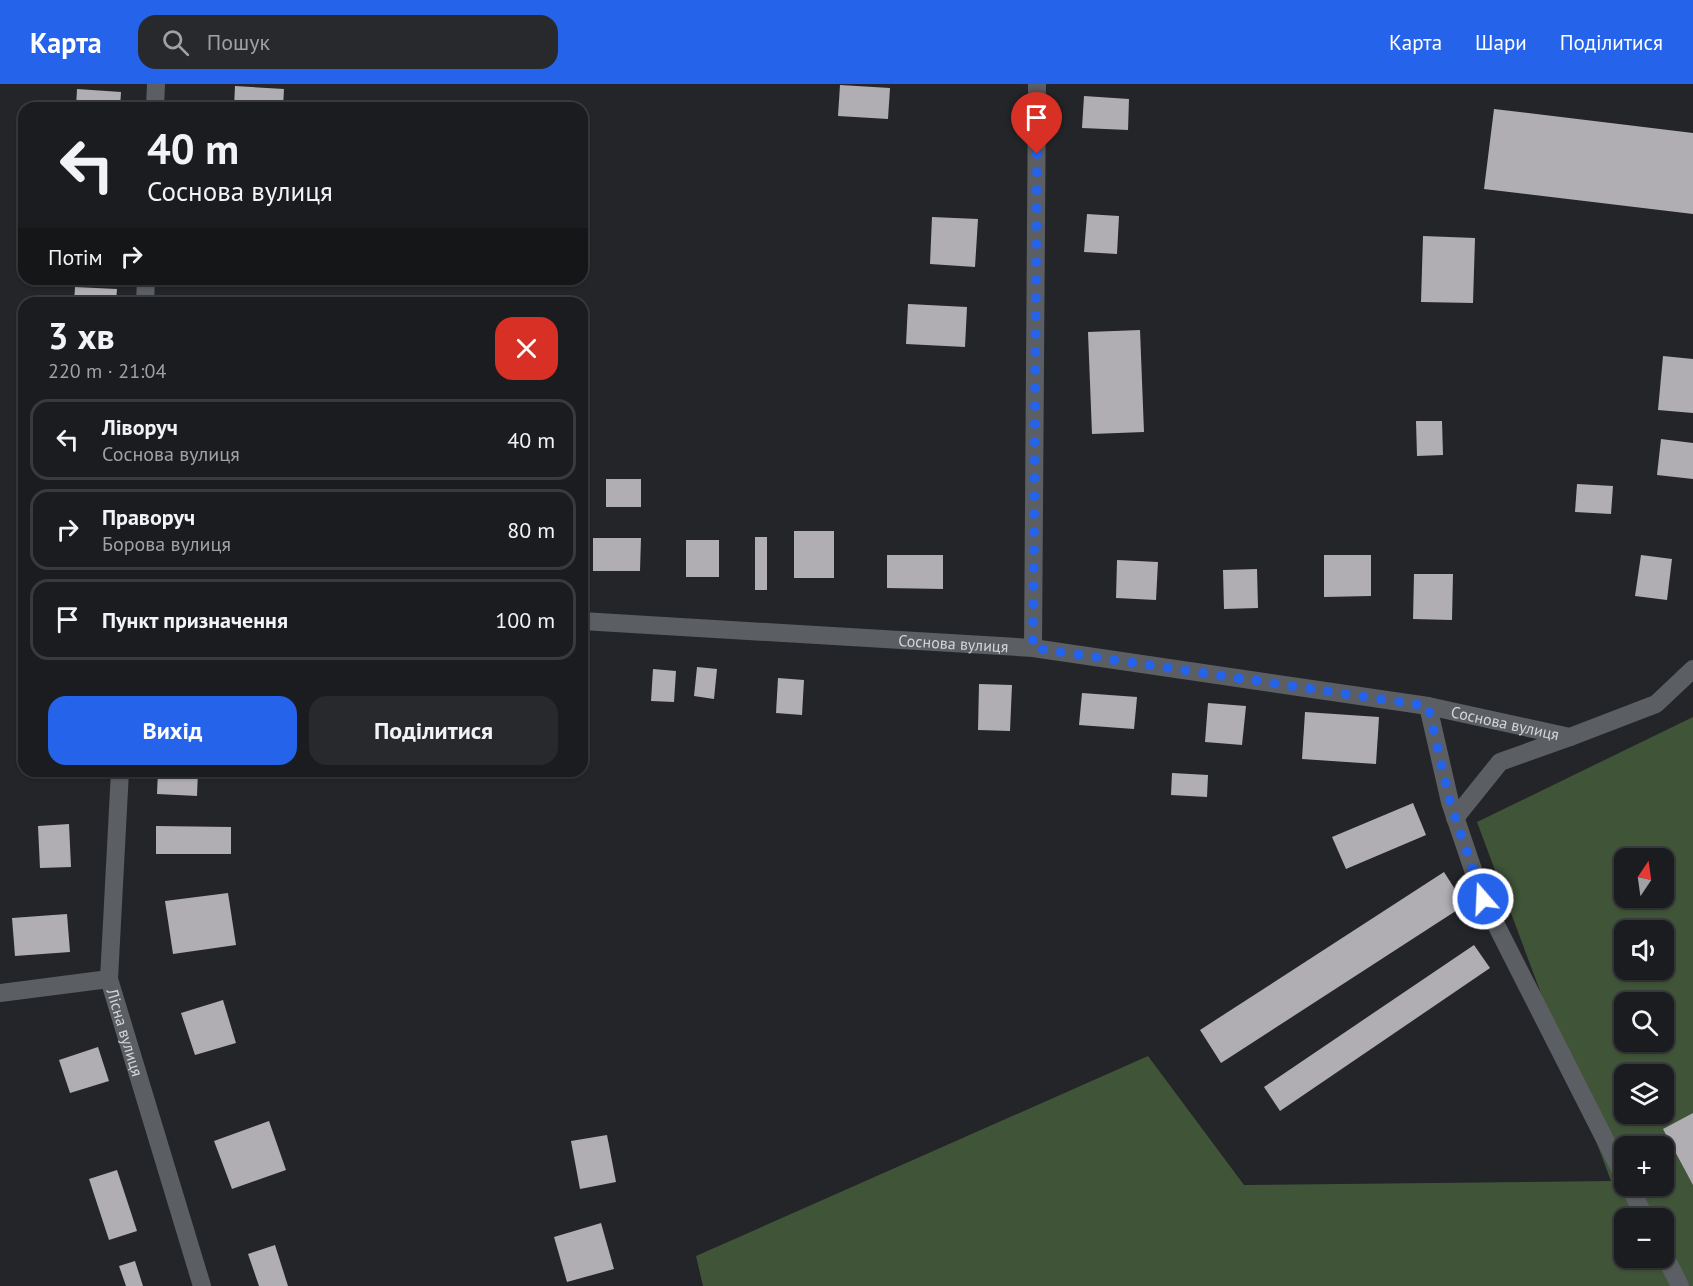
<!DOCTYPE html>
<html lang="uk">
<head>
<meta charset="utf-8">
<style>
	:root { --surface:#1a1c1f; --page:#27292c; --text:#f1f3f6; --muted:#9fa1a4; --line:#383a3d; --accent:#2563eb }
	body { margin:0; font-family:"PT Sans",sans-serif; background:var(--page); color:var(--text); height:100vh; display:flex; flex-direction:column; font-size:22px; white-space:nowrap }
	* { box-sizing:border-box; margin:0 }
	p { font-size:20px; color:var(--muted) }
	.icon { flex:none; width:33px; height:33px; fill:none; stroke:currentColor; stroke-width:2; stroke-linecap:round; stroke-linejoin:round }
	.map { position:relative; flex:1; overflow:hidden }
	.drawer { position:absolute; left:18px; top:213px; width:570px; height:480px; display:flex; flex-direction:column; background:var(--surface); border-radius:18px; box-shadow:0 2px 4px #0004,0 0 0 2px var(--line) }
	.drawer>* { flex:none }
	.guide { position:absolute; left:18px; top:18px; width:570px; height:183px; border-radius:18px; box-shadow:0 2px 4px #0004,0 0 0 2px var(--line); background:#1a1c1f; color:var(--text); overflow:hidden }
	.needle { width:39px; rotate:13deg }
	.fabs { position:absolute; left:1614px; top:764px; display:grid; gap:12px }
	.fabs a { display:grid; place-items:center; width:60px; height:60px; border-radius:12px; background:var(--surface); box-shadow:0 2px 4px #0004,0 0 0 2px var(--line); font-size:30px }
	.pin { position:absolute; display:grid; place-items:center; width:51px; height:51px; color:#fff; margin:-62px -26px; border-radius:50% 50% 50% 0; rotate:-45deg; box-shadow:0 0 6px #0007 }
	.pin .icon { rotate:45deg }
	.me { position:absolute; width:66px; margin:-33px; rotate:341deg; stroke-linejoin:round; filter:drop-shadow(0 0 4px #0008) }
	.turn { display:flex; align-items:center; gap:21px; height:126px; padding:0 30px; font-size:27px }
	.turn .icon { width:78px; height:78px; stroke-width:2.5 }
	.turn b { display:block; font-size:42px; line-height:51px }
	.then { display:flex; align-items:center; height:57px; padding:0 30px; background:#0003; gap:12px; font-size:22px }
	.round { display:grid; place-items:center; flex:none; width:63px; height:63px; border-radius:18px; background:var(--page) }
	.headline { display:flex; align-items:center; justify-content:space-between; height:102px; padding:0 30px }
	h1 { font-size:36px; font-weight:600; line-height:45px }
	.action { display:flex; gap:12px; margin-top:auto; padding:12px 30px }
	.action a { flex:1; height:69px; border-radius:18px; background:var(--accent); color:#fff; font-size:24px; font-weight:600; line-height:69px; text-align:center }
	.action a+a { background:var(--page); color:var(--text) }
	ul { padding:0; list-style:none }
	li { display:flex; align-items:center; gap:18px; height:81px; margin:0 12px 9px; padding:0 18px; border:3px solid var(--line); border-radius:18px }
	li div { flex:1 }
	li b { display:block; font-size:22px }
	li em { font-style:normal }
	header { display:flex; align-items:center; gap:36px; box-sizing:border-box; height:84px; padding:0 30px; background:var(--accent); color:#fff }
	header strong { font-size:28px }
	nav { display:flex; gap:33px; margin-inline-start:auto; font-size:21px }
	.search { width:420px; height:54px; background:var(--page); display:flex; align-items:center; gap:15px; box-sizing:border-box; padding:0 21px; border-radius:18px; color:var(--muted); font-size:22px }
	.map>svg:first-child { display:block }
	.green { fill:#405438; fill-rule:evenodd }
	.building { fill:#b0aeb3 }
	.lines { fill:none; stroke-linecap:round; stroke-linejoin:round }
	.minor { stroke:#5b5e62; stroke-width:18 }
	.route { stroke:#2563eb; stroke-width:10; stroke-dasharray:0 18 }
	.labels { text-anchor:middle; stroke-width:6; stroke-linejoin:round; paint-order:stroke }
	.street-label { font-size:16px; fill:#d3d5d8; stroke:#0d0e10 }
</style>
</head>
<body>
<header>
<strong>Карта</strong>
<div class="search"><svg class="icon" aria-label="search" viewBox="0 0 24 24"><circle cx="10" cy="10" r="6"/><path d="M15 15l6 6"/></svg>Пошук</div>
<nav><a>Карта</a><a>Шари</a><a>Поділитися</a></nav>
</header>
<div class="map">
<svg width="1693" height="1202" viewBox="0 0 1693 1202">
	<rect width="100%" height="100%" fill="#232529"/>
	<!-- green -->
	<path class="green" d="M1693 633V1202H703L696 1172 1148 972 1244 1101 1611 1097 1477 738ZM1624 774H1664V813H1624ZM1624 846H1664V885H1624ZM1624 918H1664V957H1624ZM1624 990H1664V1029H1624ZM1624 1062H1664V1101H1624ZM1624 1134H1664V1173H1624Z"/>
	<!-- building -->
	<g class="building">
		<path d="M840 1 890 4 888 35 838 32Z"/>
		<path d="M235 2 284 5 283 24H234Z"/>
		<path d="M77 5 121 8 120 24H76Z"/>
		<path d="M1084 12 1129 15 1128 46 1082 44Z"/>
		<path d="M1494 25 1693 49V130L1484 105Z"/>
		<path d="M1087 130 1119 132 1117 170 1084 168Z"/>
		<path d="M932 133 978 135 975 183 930 180Z"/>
		<path d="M1423 152 1475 154 1473 219 1421 218Z"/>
		<path d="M75 203 117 205 116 219H74Z"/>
		<path d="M908 220 967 223 965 263 906 260Z"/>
		<path d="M1140 246 1144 348 1092 350 1088 248Z"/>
		<path d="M1663 272 1693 275V329L1658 326Z"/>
		<path d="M1416 337H1442L1443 371 1417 372Z"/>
		<path d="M1661 355 1693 359V395L1657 391Z"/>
		<rect x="606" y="395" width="35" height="28"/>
		<path d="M1577 400 1613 402 1611 430 1575 428Z"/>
		<rect x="794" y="447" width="40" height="47"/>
		<rect x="755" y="453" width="12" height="53"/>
		<path d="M593 454H641L640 487H593Z"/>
		<rect x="686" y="456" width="33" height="37"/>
		<path d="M887 471H943V505L887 504Z"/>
		<path d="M1324 471H1371V512L1324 513Z"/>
		<path d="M1641 471 1672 475 1667 516 1635 512Z"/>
		<path d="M1117 476 1158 478 1156 516 1116 514Z"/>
		<path d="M1257 485 1258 524 1224 525 1223 486Z"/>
		<path d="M1414 490H1453L1452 536 1413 535Z"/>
		<path d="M697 583 717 585 714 615 694 612Z"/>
		<path d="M653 585 676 587 674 618 651 617Z"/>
		<path d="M778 594 804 596 802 631 776 629Z"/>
		<path d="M979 600 1012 601 1010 647 978 646Z"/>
		<path d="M1082 609 1137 613 1134 645 1079 641Z"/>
		<path d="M1208 619 1246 622 1242 661 1205 658Z"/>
		<path d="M1305 628 1379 633 1376 680 1302 675Z"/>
		<path d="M158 687H198L197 712 157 710Z"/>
		<path d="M1172 689 1208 691 1207 713 1171 711Z"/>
		<path d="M1413 719 1426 751 1346 785 1332 753Z"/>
		<path d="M69 740 71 783 40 784 38 742Z"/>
		<path d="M156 742 231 743V770H156Z"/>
		<path d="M1444 788 1465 821 1221 979 1200 946Z"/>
		<path d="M228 809 236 861 173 870 165 817Z"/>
		<path d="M67 830 70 868 15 872 12 834Z"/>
		<path d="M1474 861 1490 884 1280 1027 1264 1003Z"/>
		<path d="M223 916 236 959 195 971 181 929Z"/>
		<path d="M98 963 109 997 70 1009 59 976Z"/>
		<path d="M1693 1029V1101L1663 1045Z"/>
		<path d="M269 1037 286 1086 232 1105 214 1057Z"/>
		<path d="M607 1051 616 1098 580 1105 571 1057Z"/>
		<path d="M117 1086 137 1147 109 1156 89 1095Z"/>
		<path d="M601 1139 614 1185 567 1198 554 1153Z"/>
		<path d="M275 1161 288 1202H259L248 1170Z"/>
		<path d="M135 1177 143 1202H126L119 1182Z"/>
	</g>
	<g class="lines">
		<!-- minor -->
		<g class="minor">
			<path d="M155 24 156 0"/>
			<path d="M145 219 146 195"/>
			<path id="s1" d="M582 537 1033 564 1428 622 1570 653 1656 620 1693 585"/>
			<path d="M1033 564 1037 0"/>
			<path d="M1428 622 1450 718 1483 815 1624 1093"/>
			<path id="s2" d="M120 687 109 895 202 1202"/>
			<path d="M1455 734 1500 678 1570 653"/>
			<path d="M0 909 109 895"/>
			<path d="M1629 1101 1645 1134"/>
			<path d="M1664 1170 1680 1202"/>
		</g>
	</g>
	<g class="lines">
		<!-- route -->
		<path class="route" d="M1037 70 1033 564 1428 622 1450 718 1483 815"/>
	</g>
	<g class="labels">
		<!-- street labels -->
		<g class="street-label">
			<text dy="6" stroke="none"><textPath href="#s1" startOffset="372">Соснова вулиця</textPath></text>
			<text dy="6" stroke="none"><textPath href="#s1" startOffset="930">Соснова вулиця</textPath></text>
			<text dy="6" stroke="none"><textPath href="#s2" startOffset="264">Лісна вулиця</textPath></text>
		</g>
	</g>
</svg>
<div class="fabs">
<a><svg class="needle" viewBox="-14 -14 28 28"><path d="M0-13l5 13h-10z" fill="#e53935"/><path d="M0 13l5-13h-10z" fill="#9fa1a4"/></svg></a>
<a><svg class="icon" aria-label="sound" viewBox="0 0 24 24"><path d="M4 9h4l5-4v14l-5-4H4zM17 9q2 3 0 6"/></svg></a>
<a><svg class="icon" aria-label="search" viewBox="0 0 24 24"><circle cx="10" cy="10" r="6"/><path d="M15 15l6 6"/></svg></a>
<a><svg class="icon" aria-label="layers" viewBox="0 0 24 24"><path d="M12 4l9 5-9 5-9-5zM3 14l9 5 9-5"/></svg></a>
<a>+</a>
<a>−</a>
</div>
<div class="pin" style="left:1037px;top:70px;background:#d93025"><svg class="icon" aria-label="arrive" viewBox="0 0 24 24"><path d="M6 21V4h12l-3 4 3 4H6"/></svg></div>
<svg class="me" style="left:1483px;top:815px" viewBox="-20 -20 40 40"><circle r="17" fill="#2563eb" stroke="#fff" stroke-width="3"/><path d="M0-11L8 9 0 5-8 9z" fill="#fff"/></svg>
<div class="guide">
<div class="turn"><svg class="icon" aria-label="left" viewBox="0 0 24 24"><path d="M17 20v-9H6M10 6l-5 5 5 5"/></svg><div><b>40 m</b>Соснова вулиця</div></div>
<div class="then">Потім<svg class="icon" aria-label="right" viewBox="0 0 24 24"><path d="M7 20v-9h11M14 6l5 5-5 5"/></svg></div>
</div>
<section class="drawer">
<div class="headline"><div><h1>3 хв</h1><p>220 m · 21:04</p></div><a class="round" style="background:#d93025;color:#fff"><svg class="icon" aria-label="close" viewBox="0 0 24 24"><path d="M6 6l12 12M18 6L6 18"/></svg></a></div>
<ul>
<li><svg class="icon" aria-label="left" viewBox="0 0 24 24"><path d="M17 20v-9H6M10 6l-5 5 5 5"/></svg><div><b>Ліворуч</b><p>Соснова вулиця</p></div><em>40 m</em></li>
<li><svg class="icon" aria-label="right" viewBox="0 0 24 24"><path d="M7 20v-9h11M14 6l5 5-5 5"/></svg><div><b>Праворуч</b><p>Борова вулиця</p></div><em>80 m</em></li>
<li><svg class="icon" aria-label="arrive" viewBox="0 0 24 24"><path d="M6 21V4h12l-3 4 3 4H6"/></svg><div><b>Пункт призначення</b></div><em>100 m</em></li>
</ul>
<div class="action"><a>Вихід</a><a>Поділитися</a></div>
</section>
</div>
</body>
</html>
